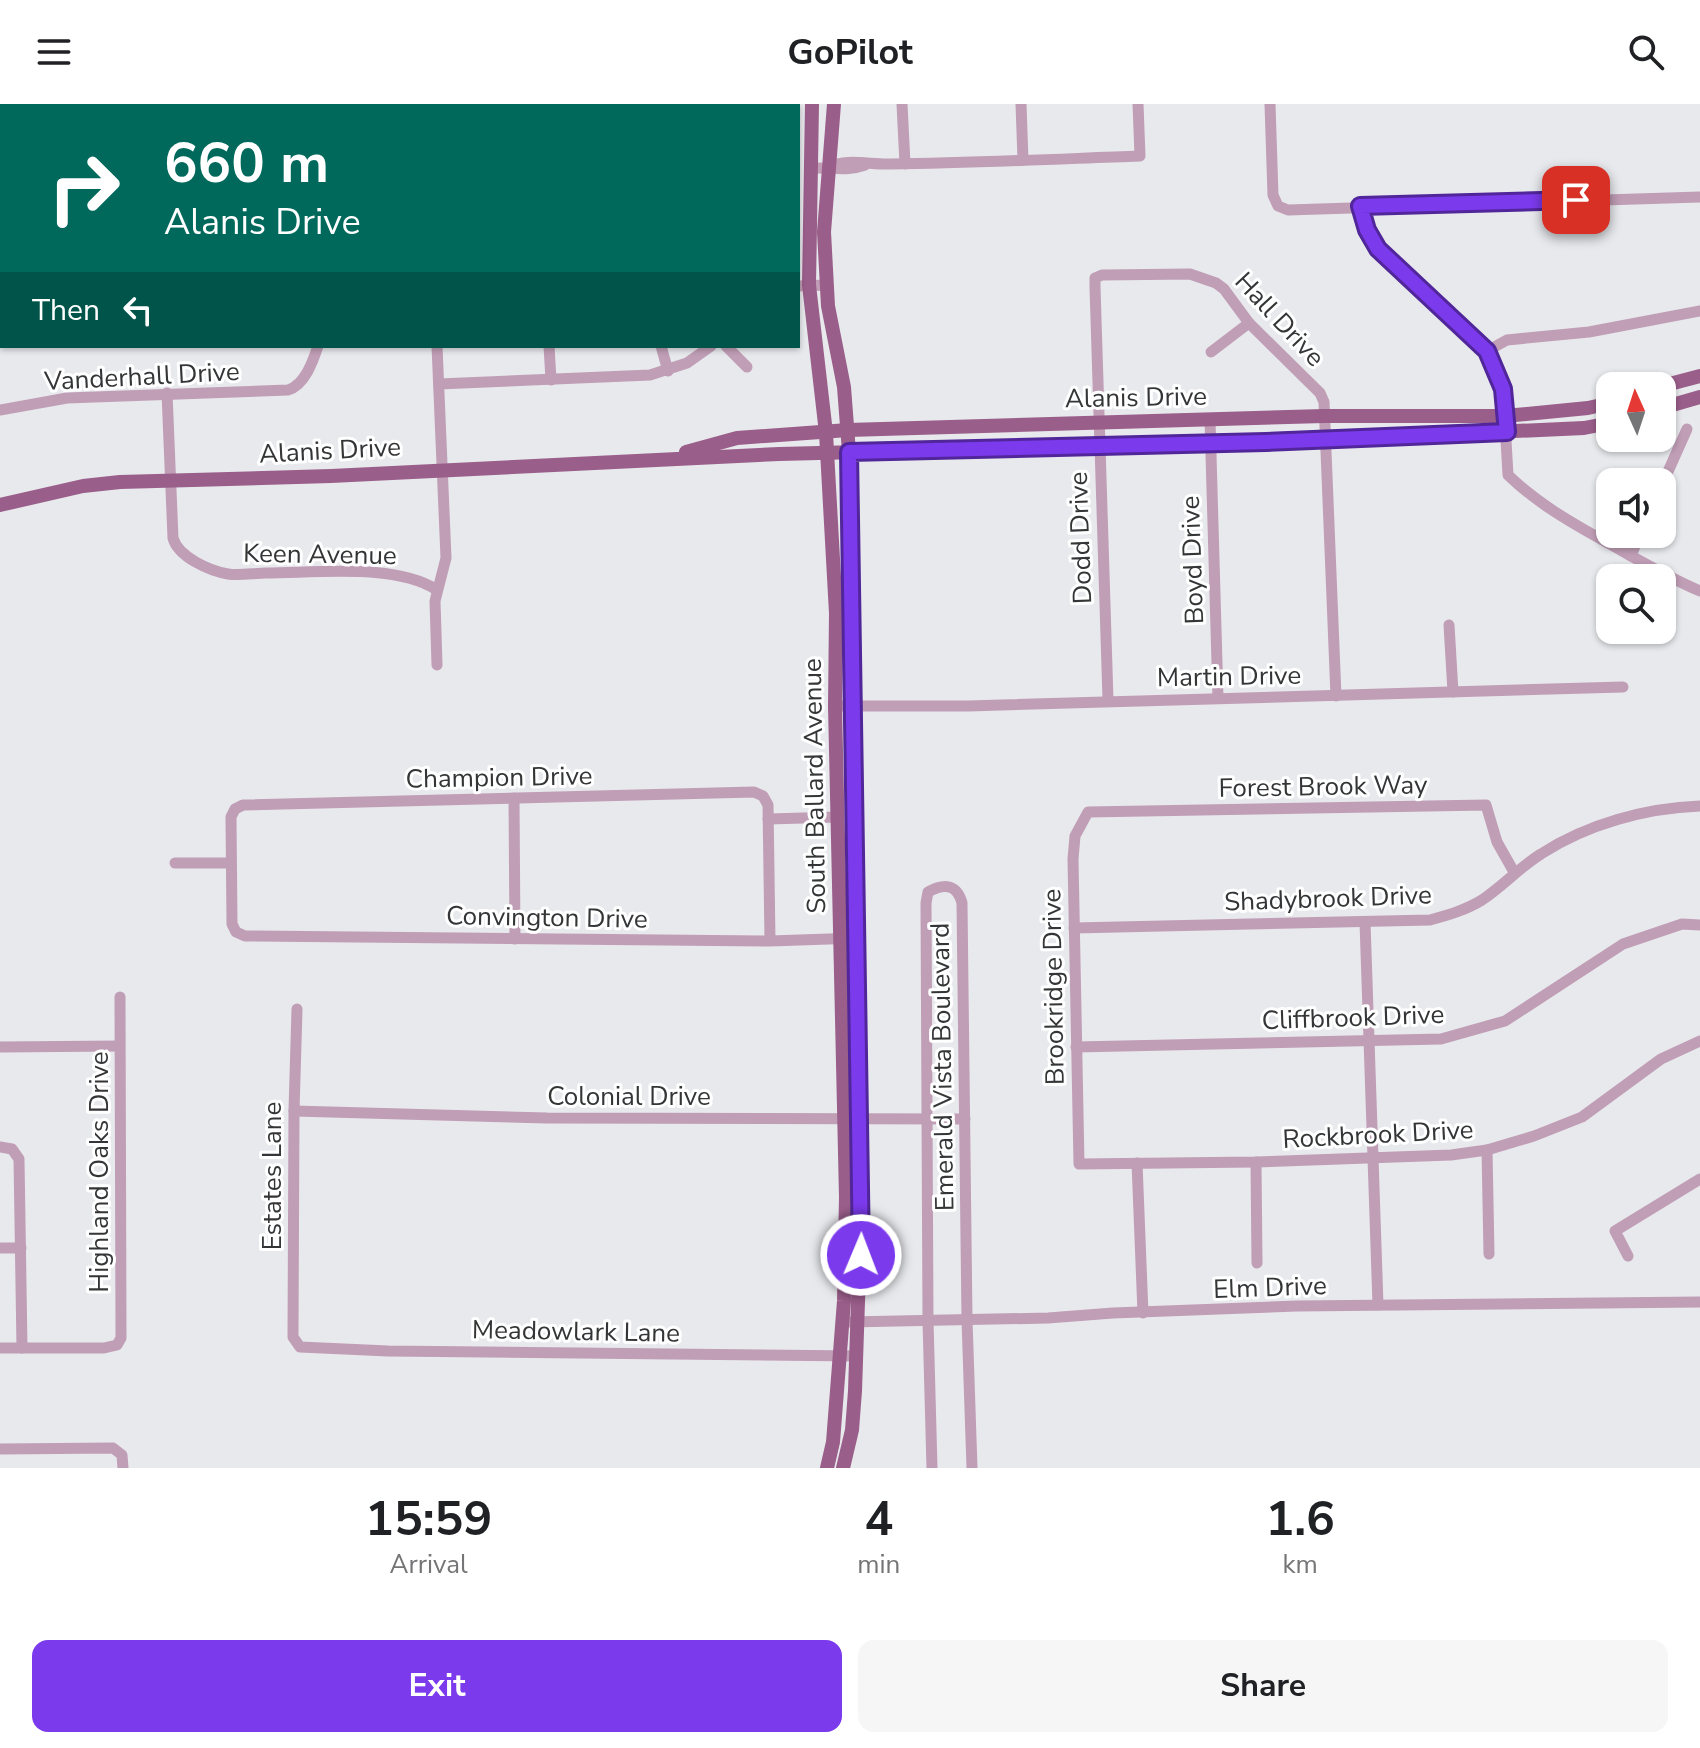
<!DOCTYPE html>
<html lang="en">
<head>
<meta charset="utf-8">
<style>
	:root { --surface:#fff; --page:#f6f6f6; --text:#202124; --muted:#757577; --accent:#7c3aed }
	body { margin:0; font-family:"Nunito Sans",sans-serif; background:var(--page); color:var(--text); height:100vh; display:flex; flex-direction:column; font-size:30px; white-space:nowrap }
	* { box-sizing:border-box; margin:0 }
	p { font-size:26px; color:var(--muted) }
	.icon { flex:none; width:44px; height:44px; fill:none; stroke:currentColor; stroke-width:2; stroke-linecap:round; stroke-linejoin:round }
	.map { position:relative; height:1364px; overflow:hidden }
	.panel { display:flex; flex-direction:column; background:var(--surface); flex:1 }
	.panel>* { flex:none }
	.hud { position:absolute; left:0px; top:0px; width:800px; height:244px; box-shadow:0 2px 6px #0004; background:#00695c; color:#fff; overflow:hidden }
	.needle { width:52px; rotate:357deg }
	.fabs { position:absolute; left:1596px; top:268px; display:grid; gap:16px }
	.fabs a { display:grid; place-items:center; width:80px; height:80px; border-radius:16px; background:var(--surface); box-shadow:0 2px 6px #0004; font-size:40px }
	.pin { position:absolute; display:grid; place-items:center; width:68px; height:68px; color:#fff; margin:-34px; border-radius:16px; box-shadow:0 4px 12px #0006 }
	.me { position:absolute; width:88px; margin:-44px; rotate:1deg; stroke-linejoin:round; filter:drop-shadow(0 0 6px #0008) }
	.turn { display:flex; align-items:center; gap:28px; height:168px; padding:0 32px; font-size:36px }
	.turn .icon { width:104px; height:104px; stroke-width:2.5 }
	.turn b { display:block; font-size:56px; line-height:68px }
	.then { display:flex; align-items:center; height:76px; padding:0 32px; background:#0003; gap:16px; font-size:30px }
	.eta { display:flex; justify-content:space-evenly; align-items:center; height:136px; text-align:center }
	.eta b { font-size:48px; font-weight:700; line-height:56px }
	.primary-button { display:flex; gap:16px; margin-top:auto; padding:16px 32px }
	.primary-button a { flex:1; height:92px; border-radius:16px; background:var(--accent); color:#fff; font-size:32px; font-weight:700; line-height:92px; text-align:center }
	.primary-button a+a { background:var(--page); color:var(--text) }
	header { display:flex; justify-content:space-between; align-items:center; height:104px; padding:0 32px; background:var(--surface); font-size:36px; font-weight:700 }
	.map>svg:first-child { display:block }
	.lines { fill:none; stroke-linecap:round; stroke-linejoin:round }
	.minor { stroke:#c09eb6; stroke-width:11 }
	.major { stroke:#9a5e8a; stroke-width:14 }
	.route-casing { stroke:#51269a; stroke-width:20 }
	.route { stroke:#7c3aed; stroke-width:14 }
	.labels { text-anchor:middle; stroke-width:6; stroke-linejoin:round; paint-order:stroke }
	.street-label { font-size:26px; fill:#343536; stroke:#fff }
</style>
</head>
<body>
<header><svg class="icon" aria-label="menu" viewBox="0 0 24 24"><path d="M4 6h16M4 12h16M4 18h16"/></svg>GoPilot<svg class="icon" aria-label="search" viewBox="0 0 24 24"><circle cx="10" cy="10" r="6"/><path d="M15 15l6 6"/></svg></header>
<div class="map">
<svg width="1700" height="1364" viewBox="0 0 1700 1364">
	<rect width="100%" height="100%" fill="#e8e9ed"/>
	<g class="lines">
		<!-- minor -->
		<g class="minor">
			<path d="M71 0V2"/>
			<path d="M190 0V2"/>
			<path d="M309 0V2"/>
			<path d="M426 0V2"/>
			<path d="M538 0V2"/>
			<path d="M902 0 905 60"/>
			<path d="M1021 0 1023 56"/>
			<path d="M1270 0 1273 91 1278 102 1288 106 1700 93"/>
			<path d="M746 2V0"/>
			<path d="M830 63C846 54 871 61 891 60 974 59 1057 55 1140 52L1138 0"/>
			<path d="M810 64C830 63 846 68 865 61"/>
			<path d="M0 81H2"/>
			<path d="M1360 102 1367 126 1378 145 1487 247 1503 285 1508 371C1537 399 1570 418 1606 438 1637 455 1667 473 1700 487"/>
			<path d="M798 182 827 181"/>
			<path d="M0 190H2"/>
			<path d="M549 242 551 276"/>
			<path d="M661 242 668 267"/>
			<path d="M726 242 747 263"/>
			<path d="M1487 247 1507 236 1589 228 1700 207"/>
			<path d="M1211 248 1249 219"/>
			<path d="M439 280 650 271 687 259 711 242"/>
			<path d="M167 289 173 434C178 453 210 467 228 470 240 472 254 469 266 469 315 469 395 459 437 486"/>
			<path d="M0 306 67 294 288 286C305 281 313 257 318 242"/>
			<path d="M1210 316 1218 594"/>
			<path d="M1662 381 1687 325"/>
			<path d="M1631 452 1640 430"/>
			<path d="M1449 521 1453 588"/>
			<path d="M437 561 435 497 446 454 437 242"/>
			<path d="M1108 596 1095 183V174L1102 171 1190 170 1216 179 1224 185 1249 219 1320 289 1324 298 1336 592"/>
			<path d="M835 602H968L1623 583"/>
			<path d="M514 694 515 835"/>
			<path d="M768 715 838 713"/>
			<path d="M175 759H230"/>
			<path d="M1514 768 1497 738 1486 701 1088 708 1075 732 1073 755 1079 1060 1256 1058 1451 1051 1487 1046 1534 1032 1582 1013 1661 955 1700 937"/>
			<path d="M1365 818 1378 1201"/>
			<path d="M1074 824 1430 816C1448 811 1466 806 1482 796 1503 782 1520 763 1541 750 1587 720 1646 704 1700 702"/>
			<path d="M770 837 768 701 763 692 754 688 243 701 235 705 231 713 232 820 236 828 245 832 770 837 858 834"/>
			<path d="M297 905 294 1007 293 1233 300 1243 388 1247 857 1252"/>
			<path d="M0 943 119 942"/>
			<path d="M1076 943 1441 935 1505 917 1623 840 1682 820 1700 821"/>
			<path d="M294 1007 547 1014 965 1015"/>
			<path d="M0 1043 12 1045 19 1055 22 1244"/>
			<path d="M1487 1046 1489 1150"/>
			<path d="M1256 1058 1257 1159"/>
			<path d="M1137 1059 1143 1209"/>
			<path d="M0 1144H21"/>
			<path d="M1628 1152 1615 1127 1700 1075"/>
			<path d="M849 1218 1048 1214 1113 1209 1297 1202 1700 1198"/>
			<path d="M0 1244H104L117 1241 121 1234 120 893"/>
			<path d="M0 1345 113 1344 122 1351 123 1364"/>
			<path d="M932 1364 928 1217 926 799 928 788C944 779 957 780 962 799L967 1216 972 1364"/>
		</g>
		<!-- major -->
		<g class="major">
			<path d="M812 0 809 181 826 329 836 509 835 602 846 1093 844 1197 833 1338 827 1364"/>
			<path d="M834 0 824 128 828 202 844 283 849 348 862 1078 855 1287 852 1326 843 1364"/>
			<path d="M1662 282 1700 272"/>
			<path d="M1662 304 1700 293"/>
			<path d="M686 348 737 334 848 326 1324 312H1505L1588 304 1610 299"/>
			<path d="M0 401 83 382 120 378 331 372 779 350 1266 338 1584 324 1610 319"/>
		</g>
	</g>
	<g class="lines">
		<defs>
			<path id="route" d="M861 1151 849 348 1266 338 1507 328 1503 285 1487 247 1378 145 1367 126 1360 102 1576 96"/>
		</defs>
		<!-- route casing -->
		<use href="#route" class="route-casing"/>
		<!-- route -->
		<use href="#route" class="route"/>
	</g>
	<g class="labels">
		<!-- street labels -->
		<g class="street-label">
			<text transform="translate(1280 215) rotate(47)" y="9">Hall Drive</text>
			<text transform="translate(142 272) rotate(-3)" y="9">Vanderhall Drive</text>
			<text transform="translate(1136 293) rotate(-1)" y="9">Alanis Drive</text>
			<text transform="translate(330 346) rotate(-3)" y="9">Alanis Drive</text>
			<text transform="translate(1080 434) rotate(-92)" y="9">Dodd Drive</text>
			<text transform="translate(320 450) rotate(1)" y="9">Keen Avenue</text>
			<text transform="translate(1192 456) rotate(-92)" y="9">Boyd Drive</text>
			<text transform="translate(1229 572) rotate(-1)" y="9">Martin Drive</text>
			<text transform="translate(499 673) rotate(-1)" y="9">Champion Drive</text>
			<text transform="translate(814 682) rotate(-91)" y="9">South Ballard Avenue</text>
			<text transform="translate(1323 682) rotate(-1)" y="9">Forest Brook Way</text>
			<text transform="translate(1328 794) rotate(-2)" y="9">Shadybrook Drive</text>
			<text transform="translate(547 813) rotate(1)" y="9">Convington Drive</text>
			<text transform="translate(1053 883) rotate(-91)" y="9">Brookridge Drive</text>
			<text transform="translate(1353 913) rotate(-2)" y="9">Cliffbrook Drive</text>
			<text transform="translate(942 963) rotate(-91)" y="9">Emerald Vista Boulevard</text>
			<text x="629" y="1001">Colonial Drive</text>
			<text transform="translate(1378 1030) rotate(-3)" y="9">Rockbrook Drive</text>
			<text transform="translate(99 1068) rotate(-90)" y="9">Highland Oaks Drive</text>
			<text transform="translate(272 1072) rotate(-90)" y="9">Estates Lane</text>
			<text transform="translate(1270 1183) rotate(-2)" y="9">Elm Drive</text>
			<text transform="translate(576 1227) rotate(1)" y="9">Meadowlark Lane</text>
		</g>
	</g>
</svg>
<div class="fabs">
<a><svg class="needle" viewBox="-14 -14 28 28"><path d="M0-13l5 13h-10z" fill="#e53935"/><path d="M0 13l5-13h-10z" fill="#757577"/></svg></a>
<a><svg class="icon" aria-label="sound" viewBox="0 0 24 24"><path d="M4 9h4l5-4v14l-5-4H4zM17 9q2 3 0 6"/></svg></a>
<a><svg class="icon" aria-label="search" viewBox="0 0 24 24"><circle cx="10" cy="10" r="6"/><path d="M15 15l6 6"/></svg></a>
</div>
<div class="pin" style="left:1576px;top:96px;background:#d93025"><svg class="icon" aria-label="arrive" viewBox="0 0 24 24"><path d="M6 21V4h12l-3 4 3 4H6"/></svg></div>
<svg class="me" style="left:861px;top:1151px" viewBox="-20 -20 40 40"><circle r="17" fill="#7c3aed" stroke="#fff" stroke-width="3"/><path d="M0-11L8 9 0 5-8 9z" fill="#fff"/></svg>
<div class="hud">
<div class="turn"><svg class="icon" aria-label="right" viewBox="0 0 24 24"><path d="M7 20v-9h11M14 6l5 5-5 5"/></svg><div><b>660 m</b>Alanis Drive</div></div>
<div class="then">Then<svg class="icon" aria-label="left" viewBox="0 0 24 24"><path d="M17 20v-9H6M10 6l-5 5 5 5"/></svg></div>
</div>
</div>
<section class="panel">
<div class="eta">
<div><b>15:59</b><p>Arrival</p></div>
<div><b>4</b><p>min</p></div>
<div><b>1.6</b><p>km</p></div>
</div>
<div class="primary-button"><a>Exit</a><a>Share</a></div>
</section>
</body>
</html>
